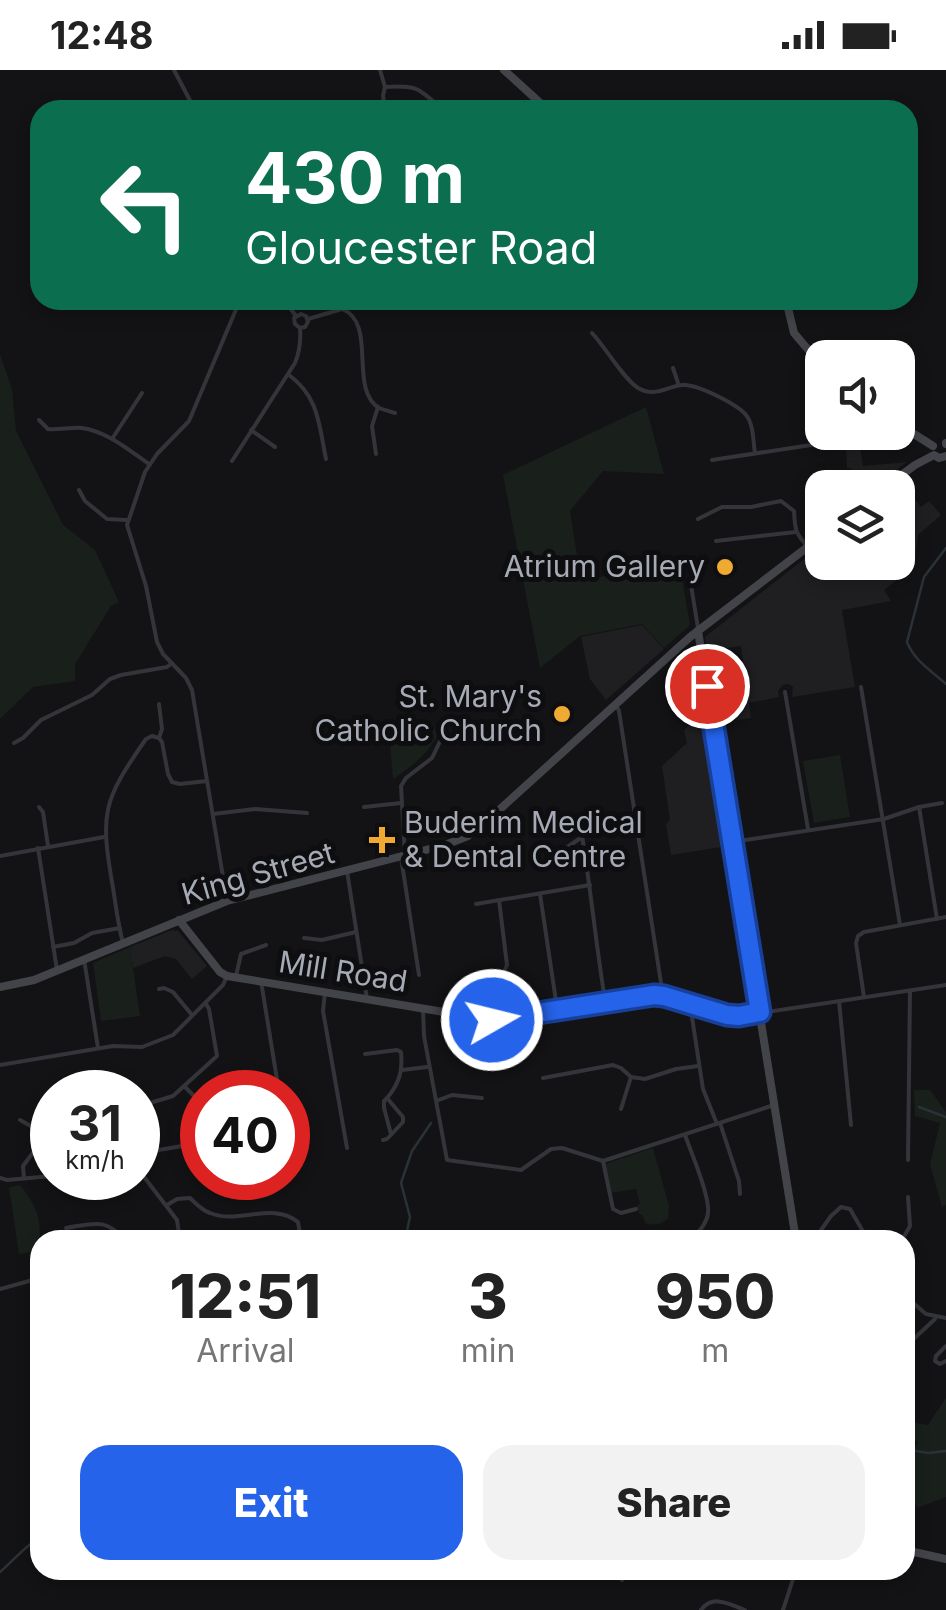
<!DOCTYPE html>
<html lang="en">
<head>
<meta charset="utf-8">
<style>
	:root { --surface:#fff; --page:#f2f2f2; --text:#222; --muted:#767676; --accent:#2563eb }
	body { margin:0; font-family:Inter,sans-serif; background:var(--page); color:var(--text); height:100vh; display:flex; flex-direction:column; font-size:38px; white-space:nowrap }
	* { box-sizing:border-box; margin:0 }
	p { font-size:32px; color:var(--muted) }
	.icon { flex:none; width:55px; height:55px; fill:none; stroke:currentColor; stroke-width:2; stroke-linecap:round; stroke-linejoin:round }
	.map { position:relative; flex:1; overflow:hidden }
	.panel { position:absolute; left:30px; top:1160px; width:885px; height:350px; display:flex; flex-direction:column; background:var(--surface); border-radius:30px; box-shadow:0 5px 15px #0003 }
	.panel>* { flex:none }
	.hud { position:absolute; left:30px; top:30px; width:888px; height:210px; border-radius:30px; box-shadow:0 5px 15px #0003; background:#0b6e4f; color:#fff; overflow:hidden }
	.controls { position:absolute; left:805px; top:270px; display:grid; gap:20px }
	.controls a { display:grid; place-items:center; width:110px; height:110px; border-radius:20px; background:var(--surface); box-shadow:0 5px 15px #0003; font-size:50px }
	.speed { position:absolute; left:30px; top:1000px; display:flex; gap:20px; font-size:50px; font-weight:700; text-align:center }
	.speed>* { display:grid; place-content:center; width:130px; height:130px; border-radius:50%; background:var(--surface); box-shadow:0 5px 15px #0003; line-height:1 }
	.speed small { font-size:25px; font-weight:400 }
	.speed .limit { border:15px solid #d22; background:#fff; color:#111 }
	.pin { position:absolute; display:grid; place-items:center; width:85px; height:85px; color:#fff; margin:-42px; border:5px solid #fff; border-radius:50%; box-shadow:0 2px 10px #0007 }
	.me { position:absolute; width:110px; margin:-55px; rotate:82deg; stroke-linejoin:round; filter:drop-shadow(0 0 8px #0008) }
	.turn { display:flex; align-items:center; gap:35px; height:210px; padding:0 50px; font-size:45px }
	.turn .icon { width:130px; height:130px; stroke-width:2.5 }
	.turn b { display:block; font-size:70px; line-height:85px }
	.eta { display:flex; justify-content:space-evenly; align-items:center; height:170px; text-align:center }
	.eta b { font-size:60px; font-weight:800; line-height:70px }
	.cta { display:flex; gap:20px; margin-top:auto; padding:20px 50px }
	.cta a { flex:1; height:115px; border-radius:30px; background:var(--accent); color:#fff; font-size:40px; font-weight:800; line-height:115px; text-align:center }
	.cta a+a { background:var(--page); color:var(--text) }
	.status { display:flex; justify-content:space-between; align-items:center; height:70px; padding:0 50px; background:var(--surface); direction:ltr }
	.status svg { height:28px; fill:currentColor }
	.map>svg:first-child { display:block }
	.built { fill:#1f1f22 }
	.green { fill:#191f1a }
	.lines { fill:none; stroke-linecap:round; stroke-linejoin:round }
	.stream { stroke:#2a3238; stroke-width:2.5 }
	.street { stroke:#34353a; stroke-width:4 }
	.secondary { stroke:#42444a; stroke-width:8 }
	.route-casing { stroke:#184099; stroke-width:25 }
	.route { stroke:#2563eb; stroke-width:18 }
	.poi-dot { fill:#efaa31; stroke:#0e0e10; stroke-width:4 }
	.labels { text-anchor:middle; stroke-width:10; stroke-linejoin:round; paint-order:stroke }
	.poi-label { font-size:30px; fill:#a5aab5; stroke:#0e0e10; text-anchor:end }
	.street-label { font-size:30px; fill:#a5aab5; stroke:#0e0e10 }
</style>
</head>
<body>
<div class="status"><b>12:48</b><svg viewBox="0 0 49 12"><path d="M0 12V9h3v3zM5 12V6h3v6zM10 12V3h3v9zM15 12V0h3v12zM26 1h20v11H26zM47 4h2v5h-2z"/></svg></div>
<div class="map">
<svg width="946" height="1540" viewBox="0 0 946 1540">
	<rect width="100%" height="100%" fill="#131315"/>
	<!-- built -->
	<g class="built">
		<path d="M846 377 850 379 860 377 863 396 907 392 873 417H854L851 398H847Z"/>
		<path d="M902 412 921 437 929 431 941 445 918 465 914 496 884 520 891 531 842 540 855 617 792 627 793 617 789 614 783 615 778 621 779 627 749 633 751 648 720 653 717 638 748 632 741 576 707 581 705 567 822 475V492H898V418L895 417Z"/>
		<path d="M642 555 664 579 606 630 590 609 581 567Z"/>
		<path d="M705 642 727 776 671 785 666 754 670 750 662 696 687 673 684 660Z"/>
		<path d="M172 860 178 861 207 896 192 909 176 889 165 886 133 898 130 877Z"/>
	</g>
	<!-- green -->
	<g class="green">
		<path d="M0 284 12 319 16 361 63 455 95 480 119 532 111 536 75 594V611L33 617 0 649Z"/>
		<path d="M646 337 664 404 603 401 570 441 581 511 679 491 690 555 664 578 642 554 580 566 540 598 503 405Z"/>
		<path d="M898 454C928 491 875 537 844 493L898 492Z"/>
		<path d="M433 653 437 666C426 686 412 696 393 709L389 660Z"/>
		<path d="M840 685 850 747 814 753 803 691Z"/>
		<path d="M130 877 140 946 101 951 93 893Z"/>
		<path d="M914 1020H930L946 1042V1135L942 1137 930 1094 940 1053 915 1046Z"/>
		<path d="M653 1078 669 1136 668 1148C660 1155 655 1156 645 1153L643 1146 639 1143 637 1136 640 1133 636 1119 610 1123 605 1094Z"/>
		<path d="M20 1115C41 1142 40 1150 40 1181L19 1184 9 1117Z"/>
		<path d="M946 1328V1427L917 1438C902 1406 900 1403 918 1372L905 1367V1351L928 1355Z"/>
	</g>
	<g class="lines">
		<!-- stream -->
		<g class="stream">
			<path d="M946 478 924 507 907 572C915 592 932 601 946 614"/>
			<path d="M919 1037 946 1047"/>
			<path d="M405 1170 410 1147 401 1113 412 1081 431 1053"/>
			<path d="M905 1379 928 1383 946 1381"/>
			<path d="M0 1502C11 1493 29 1472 40 1468"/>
		</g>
		<!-- street -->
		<g class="street">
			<path d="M174 0 195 40"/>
			<path d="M380 0 385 17C418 15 418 18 443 40"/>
			<path d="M385 17 383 26 385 40"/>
			<path d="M284 230 296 246"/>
			<path d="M308 249 342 239C378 253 348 319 379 338 384 340 389 341 395 343"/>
			<path d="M592 263C606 278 622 307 638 318 655 328 667 316 683 315 697 314 737 334 746 345 754 355 753 372 755 383"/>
			<path d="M889 288H890"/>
			<path d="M673 298 678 313"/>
			<path d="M898 298 904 311 898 322"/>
			<path d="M289 305C319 327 319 355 326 389"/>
			<path d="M39 350 48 359C59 360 71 357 82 358 106 361 130 381 149 394"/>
			<path d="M251 360 275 377"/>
			<path d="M112 369 142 323"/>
			<path d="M376 384 372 356 378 337"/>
			<path d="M712 390 857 368 865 362"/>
			<path d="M232 391 295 293C300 281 301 271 300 258L295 254 294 248 301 244 306 246 308 252 305 257 300 258"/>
			<path d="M79 420 85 431 107 449 126 450"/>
			<path d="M698 449 722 437H751L781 431 794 441C795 460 795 463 808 477"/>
			<path d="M716 471 796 462"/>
			<path d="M690 509 698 558"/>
			<path d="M861 617 900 855"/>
			<path d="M785 622 808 759"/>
			<path d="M616 635 619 641 663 926"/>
			<path d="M159 668 162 659 159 634"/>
			<path d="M14 673 23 668 41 650 92 625 110 609 121 605 167 597 172 593"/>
			<path d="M39 737 43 742 48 776"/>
			<path d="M364 737 401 733"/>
			<path d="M919 737 937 849"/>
			<path d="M213 744 255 739 307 743"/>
			<path d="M582 766C591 821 596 875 605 930"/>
			<path d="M732 772 884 749 919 737 942 733"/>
			<path d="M38 778 57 900"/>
			<path d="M552 783 560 782 591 761 637 755"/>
			<path d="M0 786 104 767"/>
			<path d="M405 786 401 716 406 708 432 688 446 659"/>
			<path d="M401 787 419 905"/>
			<path d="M347 801 367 929"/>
			<path d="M540 824 557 938"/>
			<path d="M499 830 507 895 498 914 502 948"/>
			<path d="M227 831 192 620 186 608 163 584 157 572 146 516 127 455 145 402 157 384 189 351 240 230"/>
			<path d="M476 834 590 815"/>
			<path d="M304 868 322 870 356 862"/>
			<path d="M123 873C118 855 116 836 113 818 100 743 102 732 146 669L152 666 159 668 162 672 168 704 172 712 180 714 207 711"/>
			<path d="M53 877 74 873 92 863 120 858"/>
			<path d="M84 889 98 978"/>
			<path d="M236 906 241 884 266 875"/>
			<path d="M261 911 279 1022"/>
			<path d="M159 919 164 918 173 922 192 945"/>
			<path d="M325 922 323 941 347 1078"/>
			<path d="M864 927 856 873 858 866 864 862 946 847"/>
			<path d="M839 931 851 1055"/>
			<path d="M690 934 703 1019 717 1054"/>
			<path d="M423 939 424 966 447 1090 521 1100 551 1079 562 1078 603 1091 771 1036"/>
			<path d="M760 943 946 915"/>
			<path d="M365 984 397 980 401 982C403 1001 399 1014 387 1028L403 1047V1052L387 1069 383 1070"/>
			<path d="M0 995 113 976 142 977 173 965 223 915 227 906"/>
			<path d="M402 1000 427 997"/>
			<path d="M543 1008 613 995 621 998 631 1007 645 1009 676 999 698 996"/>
			<path d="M185 1017 193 1025 202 1027"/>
			<path d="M245 1022H248"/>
			<path d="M387 1028 384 1031V1038L391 1064"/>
			<path d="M436 1031 452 1025 482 1028"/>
			<path d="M138 1033H150L173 1026 217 986 209 939 206 934"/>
			<path d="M621 1039 631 1007"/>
			<path d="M20 1050 45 1064"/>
			<path d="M720 1053 739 1111 740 1124"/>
			<path d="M685 1065C691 1082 710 1126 708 1143 707 1154 698 1162 691 1170"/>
			<path d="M138 1087 141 1083 188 1075H202"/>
			<path d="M908 1090 910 921"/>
			<path d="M603 1091 613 1139 621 1143 636 1139"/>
			<path d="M138 1099 177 1150 180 1170"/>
			<path d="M0 1108 7 1110 52 1106"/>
			<path d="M24 1108 23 1096 52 1057"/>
			<path d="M167 1135 177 1129 190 1128C195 1133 203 1141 210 1143 239 1155 272 1131 298 1152L301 1170"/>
			<path d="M66 1158C93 1154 106 1147 124 1170"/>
			<path d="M814 1170 831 1146 841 1137 850 1139 868 1170"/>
			<path d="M902 1170 910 1156 908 1127"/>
			<path d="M0 1219 40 1208"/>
			<path d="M905 1226 926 1244 946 1248"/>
			<path d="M36 1255 40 1254"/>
			<path d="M946 1276 936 1286 935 1291 940 1294 946 1291"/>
			<path d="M905 1277 935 1249"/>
			<path d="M622 1510 627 1500"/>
			<path d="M701 1540C713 1524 729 1534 745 1540"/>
			<path d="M783 1540 796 1500"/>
		</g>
		<!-- secondary -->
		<g class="secondary">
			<path d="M504 0 548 40"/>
			<path d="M786 230 794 263 822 296"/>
			<path d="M898 354 933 376"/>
			<path d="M946 374V373"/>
			<path d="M884 418 915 395 934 385 939 388 946 386"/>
			<path d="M698 561 796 1170"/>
			<path d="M179 850 220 902 227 906 492 950 654 925 663 926 734 946 760 943"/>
			<path d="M0 917 34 910 227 831 445 775 468 766 488 750 690 567 822 466"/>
			<path d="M905 1480 946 1489"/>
		</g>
	</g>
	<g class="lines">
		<defs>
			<path id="route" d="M492 950 654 925 664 926 727 945 739 946 760 942 707 616"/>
		</defs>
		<!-- route casing -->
		<use href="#route" class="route-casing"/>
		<!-- route -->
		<use href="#route" class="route"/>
	</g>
	<!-- markers -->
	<g class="poi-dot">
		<circle cx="725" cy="497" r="10"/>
		<circle cx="562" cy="644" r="10"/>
		<path d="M377 755h10v10h10v10h-10v10h-10v-10h-10v-10h10z"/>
	</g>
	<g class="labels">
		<!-- poi labels -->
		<g class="poi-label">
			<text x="705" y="507">Atrium Gallery</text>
			<text x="542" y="637">St. Mary's<tspan x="542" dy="34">Catholic Church</tspan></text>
			<text x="404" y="763" text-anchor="start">Buderim Medical<tspan x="404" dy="34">&amp; Dental Centre</tspan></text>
		</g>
		<!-- street labels -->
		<g class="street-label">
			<text transform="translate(258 804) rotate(-16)" y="10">King Street</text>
			<text transform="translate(343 902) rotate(9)" y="10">Mill Road</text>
		</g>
	</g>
</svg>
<div class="controls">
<a><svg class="icon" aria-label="sound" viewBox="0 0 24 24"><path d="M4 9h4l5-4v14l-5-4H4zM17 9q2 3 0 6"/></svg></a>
<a><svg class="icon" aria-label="layers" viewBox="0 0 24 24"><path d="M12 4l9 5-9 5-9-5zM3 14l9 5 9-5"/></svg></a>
</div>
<div class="speed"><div>31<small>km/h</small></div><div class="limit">40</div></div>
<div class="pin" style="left:707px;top:616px;background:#d93025"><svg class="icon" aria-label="arrive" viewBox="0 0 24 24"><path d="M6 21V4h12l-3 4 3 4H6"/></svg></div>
<svg class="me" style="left:492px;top:950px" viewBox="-20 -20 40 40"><circle r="17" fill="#2563eb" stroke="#fff" stroke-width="3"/><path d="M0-11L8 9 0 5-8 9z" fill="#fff"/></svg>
<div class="hud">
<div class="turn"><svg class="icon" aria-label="left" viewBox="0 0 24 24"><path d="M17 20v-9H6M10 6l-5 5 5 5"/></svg><div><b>430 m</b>Gloucester Road</div></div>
</div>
<section class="panel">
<div class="eta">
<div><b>12:51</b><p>Arrival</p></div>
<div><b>3</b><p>min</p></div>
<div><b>950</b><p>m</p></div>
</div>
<div class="cta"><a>Exit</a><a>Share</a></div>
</section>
</div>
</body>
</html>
